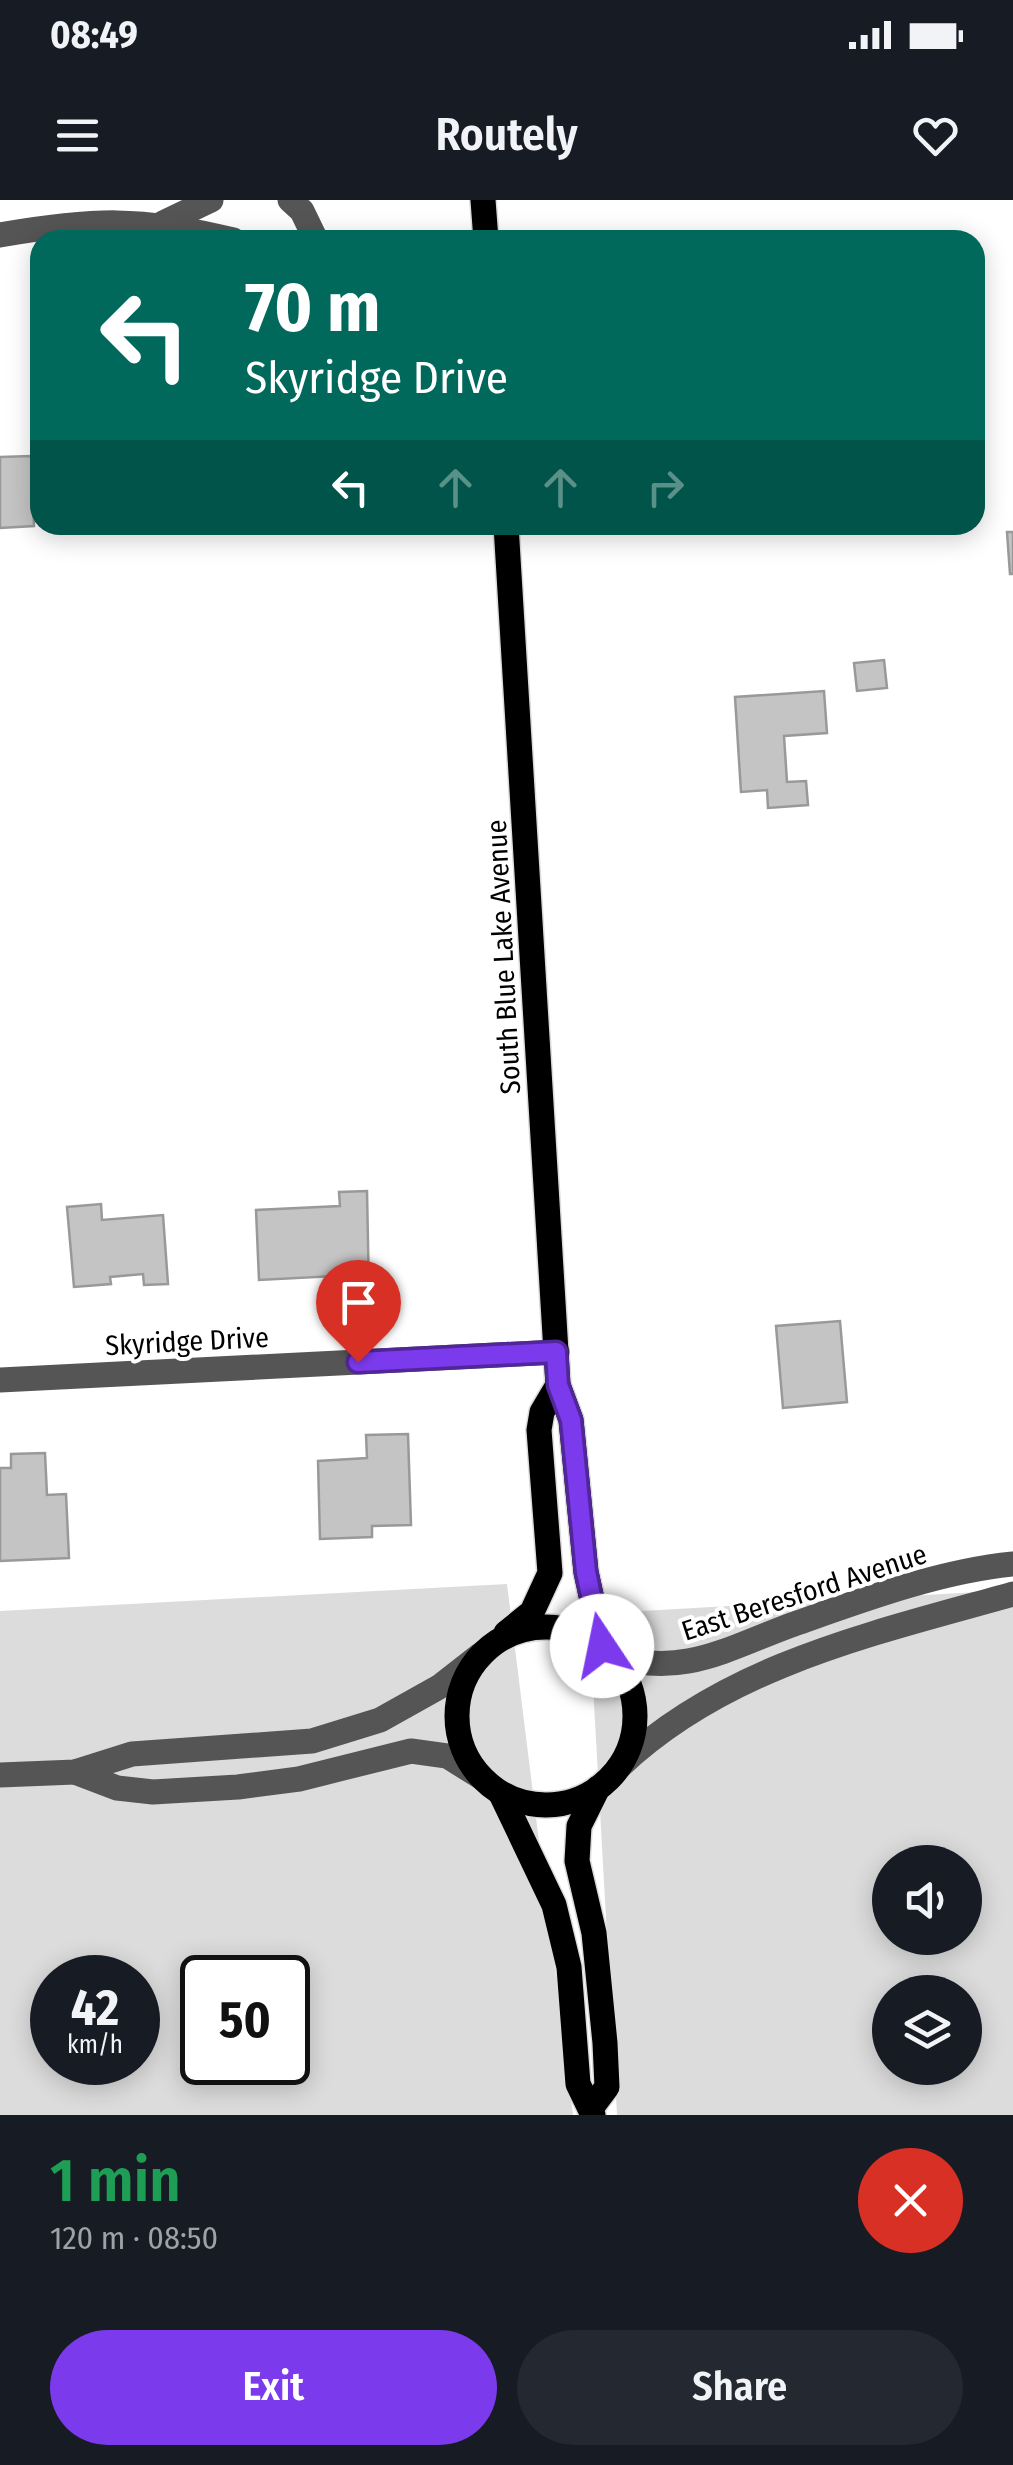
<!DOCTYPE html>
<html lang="en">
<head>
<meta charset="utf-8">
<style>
	:root { --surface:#171b24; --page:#242831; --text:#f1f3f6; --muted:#9ea1a6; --accent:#7c3aed }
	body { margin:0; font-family:"Fira Sans Condensed",sans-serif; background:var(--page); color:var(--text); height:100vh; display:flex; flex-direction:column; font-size:38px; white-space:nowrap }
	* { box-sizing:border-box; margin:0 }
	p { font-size:32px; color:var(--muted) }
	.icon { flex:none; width:55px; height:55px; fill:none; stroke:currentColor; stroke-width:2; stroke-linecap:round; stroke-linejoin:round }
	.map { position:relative; height:1915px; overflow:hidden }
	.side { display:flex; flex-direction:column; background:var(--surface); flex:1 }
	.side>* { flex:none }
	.banner { position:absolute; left:30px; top:30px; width:955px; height:305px; border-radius:30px; box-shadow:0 5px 25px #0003; background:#00695c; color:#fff; overflow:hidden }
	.fabs { position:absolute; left:872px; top:1645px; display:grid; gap:20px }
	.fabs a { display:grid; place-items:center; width:110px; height:110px; border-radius:50%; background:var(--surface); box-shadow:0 5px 25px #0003; font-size:50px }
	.speed { position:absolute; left:30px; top:1755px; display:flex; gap:20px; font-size:50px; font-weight:700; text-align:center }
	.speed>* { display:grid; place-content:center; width:130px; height:130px; border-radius:50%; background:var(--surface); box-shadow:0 5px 25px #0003; line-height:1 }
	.speed small { font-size:25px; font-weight:400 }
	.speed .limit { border:5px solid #111; border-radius:15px; background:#fff; color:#111 }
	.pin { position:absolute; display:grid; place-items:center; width:85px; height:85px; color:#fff; margin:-102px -42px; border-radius:50% 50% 50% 0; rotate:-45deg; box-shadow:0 0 10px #0007 }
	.pin .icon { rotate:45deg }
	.me { position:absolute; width:110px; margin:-55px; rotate:349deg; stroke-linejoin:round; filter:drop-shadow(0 0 8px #0008) }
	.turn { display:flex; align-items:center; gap:35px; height:210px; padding:0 50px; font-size:45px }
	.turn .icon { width:130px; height:130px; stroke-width:2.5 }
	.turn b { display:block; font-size:70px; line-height:85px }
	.lanes { display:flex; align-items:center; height:95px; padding:0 50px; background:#0003; justify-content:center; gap:50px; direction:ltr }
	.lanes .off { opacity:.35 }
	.round { display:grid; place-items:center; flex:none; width:105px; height:105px; border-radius:52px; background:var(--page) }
	.summary { display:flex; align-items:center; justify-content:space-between; height:170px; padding:0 50px }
	h1 { font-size:60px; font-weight:600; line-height:75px; color:#1e9e55 }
	.button { display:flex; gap:20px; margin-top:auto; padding:20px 50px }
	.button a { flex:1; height:115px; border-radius:60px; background:var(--accent); color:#fff; font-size:40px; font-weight:600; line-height:115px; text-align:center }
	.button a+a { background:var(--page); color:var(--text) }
	.status { display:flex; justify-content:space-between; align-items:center; height:70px; padding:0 50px; background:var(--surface); direction:ltr }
	.status svg { height:28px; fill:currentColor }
	header { display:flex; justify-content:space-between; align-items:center; height:130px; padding:0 50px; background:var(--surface); font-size:45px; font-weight:600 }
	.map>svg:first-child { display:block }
	.green { fill:#dcdcdc; fill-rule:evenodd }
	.building { fill:#c4c4c4; stroke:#999; stroke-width:2.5 }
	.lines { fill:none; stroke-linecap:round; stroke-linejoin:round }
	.major-casing { stroke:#dbdbdb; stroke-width:28 }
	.minor { stroke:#555; stroke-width:25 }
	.major { stroke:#000; stroke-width:25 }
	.route-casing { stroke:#51269a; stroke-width:25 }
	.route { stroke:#7c3aed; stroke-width:18 }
	.labels { text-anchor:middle; stroke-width:8; stroke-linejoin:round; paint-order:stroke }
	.street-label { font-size:28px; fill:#000; stroke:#fff }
</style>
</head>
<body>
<div class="status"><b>08:49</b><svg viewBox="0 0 49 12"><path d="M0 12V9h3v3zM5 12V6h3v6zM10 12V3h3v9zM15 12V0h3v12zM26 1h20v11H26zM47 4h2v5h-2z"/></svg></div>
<header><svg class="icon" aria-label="menu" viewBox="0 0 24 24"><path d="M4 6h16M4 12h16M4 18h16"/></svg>Routely<svg class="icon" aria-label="heart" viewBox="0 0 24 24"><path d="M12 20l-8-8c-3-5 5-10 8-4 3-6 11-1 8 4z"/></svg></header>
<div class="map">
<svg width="1013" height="1915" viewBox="0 0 1013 1915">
	<rect width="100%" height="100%" fill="#fff"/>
	<!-- green -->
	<g class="green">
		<path d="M507 1384 573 1915H0V1411ZM52 1778H138V1862H52ZM202 1778H288V1862H202Z"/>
		<path d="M1013 1390V1915H617L589 1414ZM890 1662H965V1738H890ZM890 1792H965V1868H890Z"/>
	</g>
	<!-- building -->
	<g class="building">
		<path d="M31 256 34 326 0 328V257Z"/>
		<path d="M1007 332H1013V374H1010Z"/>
		<path d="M884 460 887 488 857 491 854 463Z"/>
		<path d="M824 491 827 533 784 536 787 582 806 581 808 605 768 608 767 590 741 592 735 497Z"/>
		<path d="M367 991 369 1093 335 1095V1076L259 1080 256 1010 340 1006 339 992Z"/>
		<path d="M101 1004 102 1020 163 1015 168 1084 144 1085 143 1074 110 1077 111 1084 74 1087 67 1007Z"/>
		<path d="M840 1121 847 1202 783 1208 776 1126Z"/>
		<path d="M408 1234 411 1325 372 1326V1337L320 1339 318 1261 367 1258 366 1235Z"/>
		<path d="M45 1253 47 1295 66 1294 69 1358 0 1361V1268H11V1254Z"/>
	</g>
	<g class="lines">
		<defs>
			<g id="major">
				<path d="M483 0 486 40"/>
				<path d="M506 325 558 1185 571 1220 586 1372 602 1446"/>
				<circle cx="546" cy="1516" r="89"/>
				<path d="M506 1433 532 1412 550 1373 539 1230 542 1212 558 1185"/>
				<path d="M501 1594 554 1705 569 1767 578 1884 593 1915"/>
				<path d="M592 1907 607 1887 605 1843 594 1733 577 1661 579 1626 598 1588"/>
			</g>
		</defs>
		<!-- major casing -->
		<use href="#major" class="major-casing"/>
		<!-- minor -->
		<g class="minor">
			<path d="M290 0 302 11 316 40"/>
			<path d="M163 23 211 0"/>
			<path d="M0 35C93 19 141 17 233 40"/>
			<path d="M0 1180 557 1152"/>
			<path d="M612 1456C686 1478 729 1447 797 1423 865 1399 941 1371 1013 1364"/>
			<path d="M619 1567C726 1465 875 1433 1013 1394"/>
			<path d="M75 1572 117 1588 153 1592 238 1587 299 1579 411 1551 447 1556 479 1576"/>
			<path d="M0 1575 75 1572 132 1554 312 1541 380 1520 439 1487 480 1455"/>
		</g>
		<!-- major -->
		<use href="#major" class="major"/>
	</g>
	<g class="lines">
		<defs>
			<path id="route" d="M358 1162 556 1152 558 1185 571 1220 586 1372 602 1446"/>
		</defs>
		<!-- route casing -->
		<use href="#route" class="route-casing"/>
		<!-- route -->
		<use href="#route" class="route"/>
	</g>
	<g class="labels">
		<!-- street labels -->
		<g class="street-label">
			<text transform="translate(503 757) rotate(-93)" y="10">South Blue Lake Avenue</text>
			<text transform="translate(187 1141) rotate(-3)" y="10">Skyridge Drive</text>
			<text transform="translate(804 1392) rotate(-18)" y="10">East Beresford Avenue</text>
		</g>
	</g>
</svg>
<div class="fabs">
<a><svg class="icon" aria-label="sound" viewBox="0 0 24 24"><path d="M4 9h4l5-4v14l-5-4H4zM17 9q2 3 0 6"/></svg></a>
<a><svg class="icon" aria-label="layers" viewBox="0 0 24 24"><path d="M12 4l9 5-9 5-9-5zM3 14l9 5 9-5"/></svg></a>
</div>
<div class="speed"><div>42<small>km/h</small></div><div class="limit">50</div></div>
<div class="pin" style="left:358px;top:1162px;background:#d93025"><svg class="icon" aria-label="arrive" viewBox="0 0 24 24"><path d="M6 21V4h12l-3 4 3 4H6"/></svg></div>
<svg class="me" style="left:602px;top:1446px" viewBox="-20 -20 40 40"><circle r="19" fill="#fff"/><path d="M0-13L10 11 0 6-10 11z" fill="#7c3aed"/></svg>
<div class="banner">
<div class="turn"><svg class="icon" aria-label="left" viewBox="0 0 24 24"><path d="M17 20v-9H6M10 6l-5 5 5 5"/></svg><div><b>70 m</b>Skyridge Drive</div></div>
<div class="lanes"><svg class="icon" aria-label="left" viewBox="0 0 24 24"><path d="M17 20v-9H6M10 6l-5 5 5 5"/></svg><svg class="icon off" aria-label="ahead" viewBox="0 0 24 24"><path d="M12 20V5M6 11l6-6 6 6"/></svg><svg class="icon off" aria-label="ahead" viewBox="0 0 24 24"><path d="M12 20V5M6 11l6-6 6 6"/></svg><svg class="icon off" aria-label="right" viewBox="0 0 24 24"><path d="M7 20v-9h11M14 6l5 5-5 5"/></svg></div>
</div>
</div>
<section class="side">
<div class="summary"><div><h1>1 min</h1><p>120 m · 08:50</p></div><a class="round" style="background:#d93025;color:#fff"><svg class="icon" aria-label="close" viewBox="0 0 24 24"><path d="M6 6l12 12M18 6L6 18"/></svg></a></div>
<div class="button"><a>Exit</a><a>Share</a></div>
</section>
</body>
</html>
